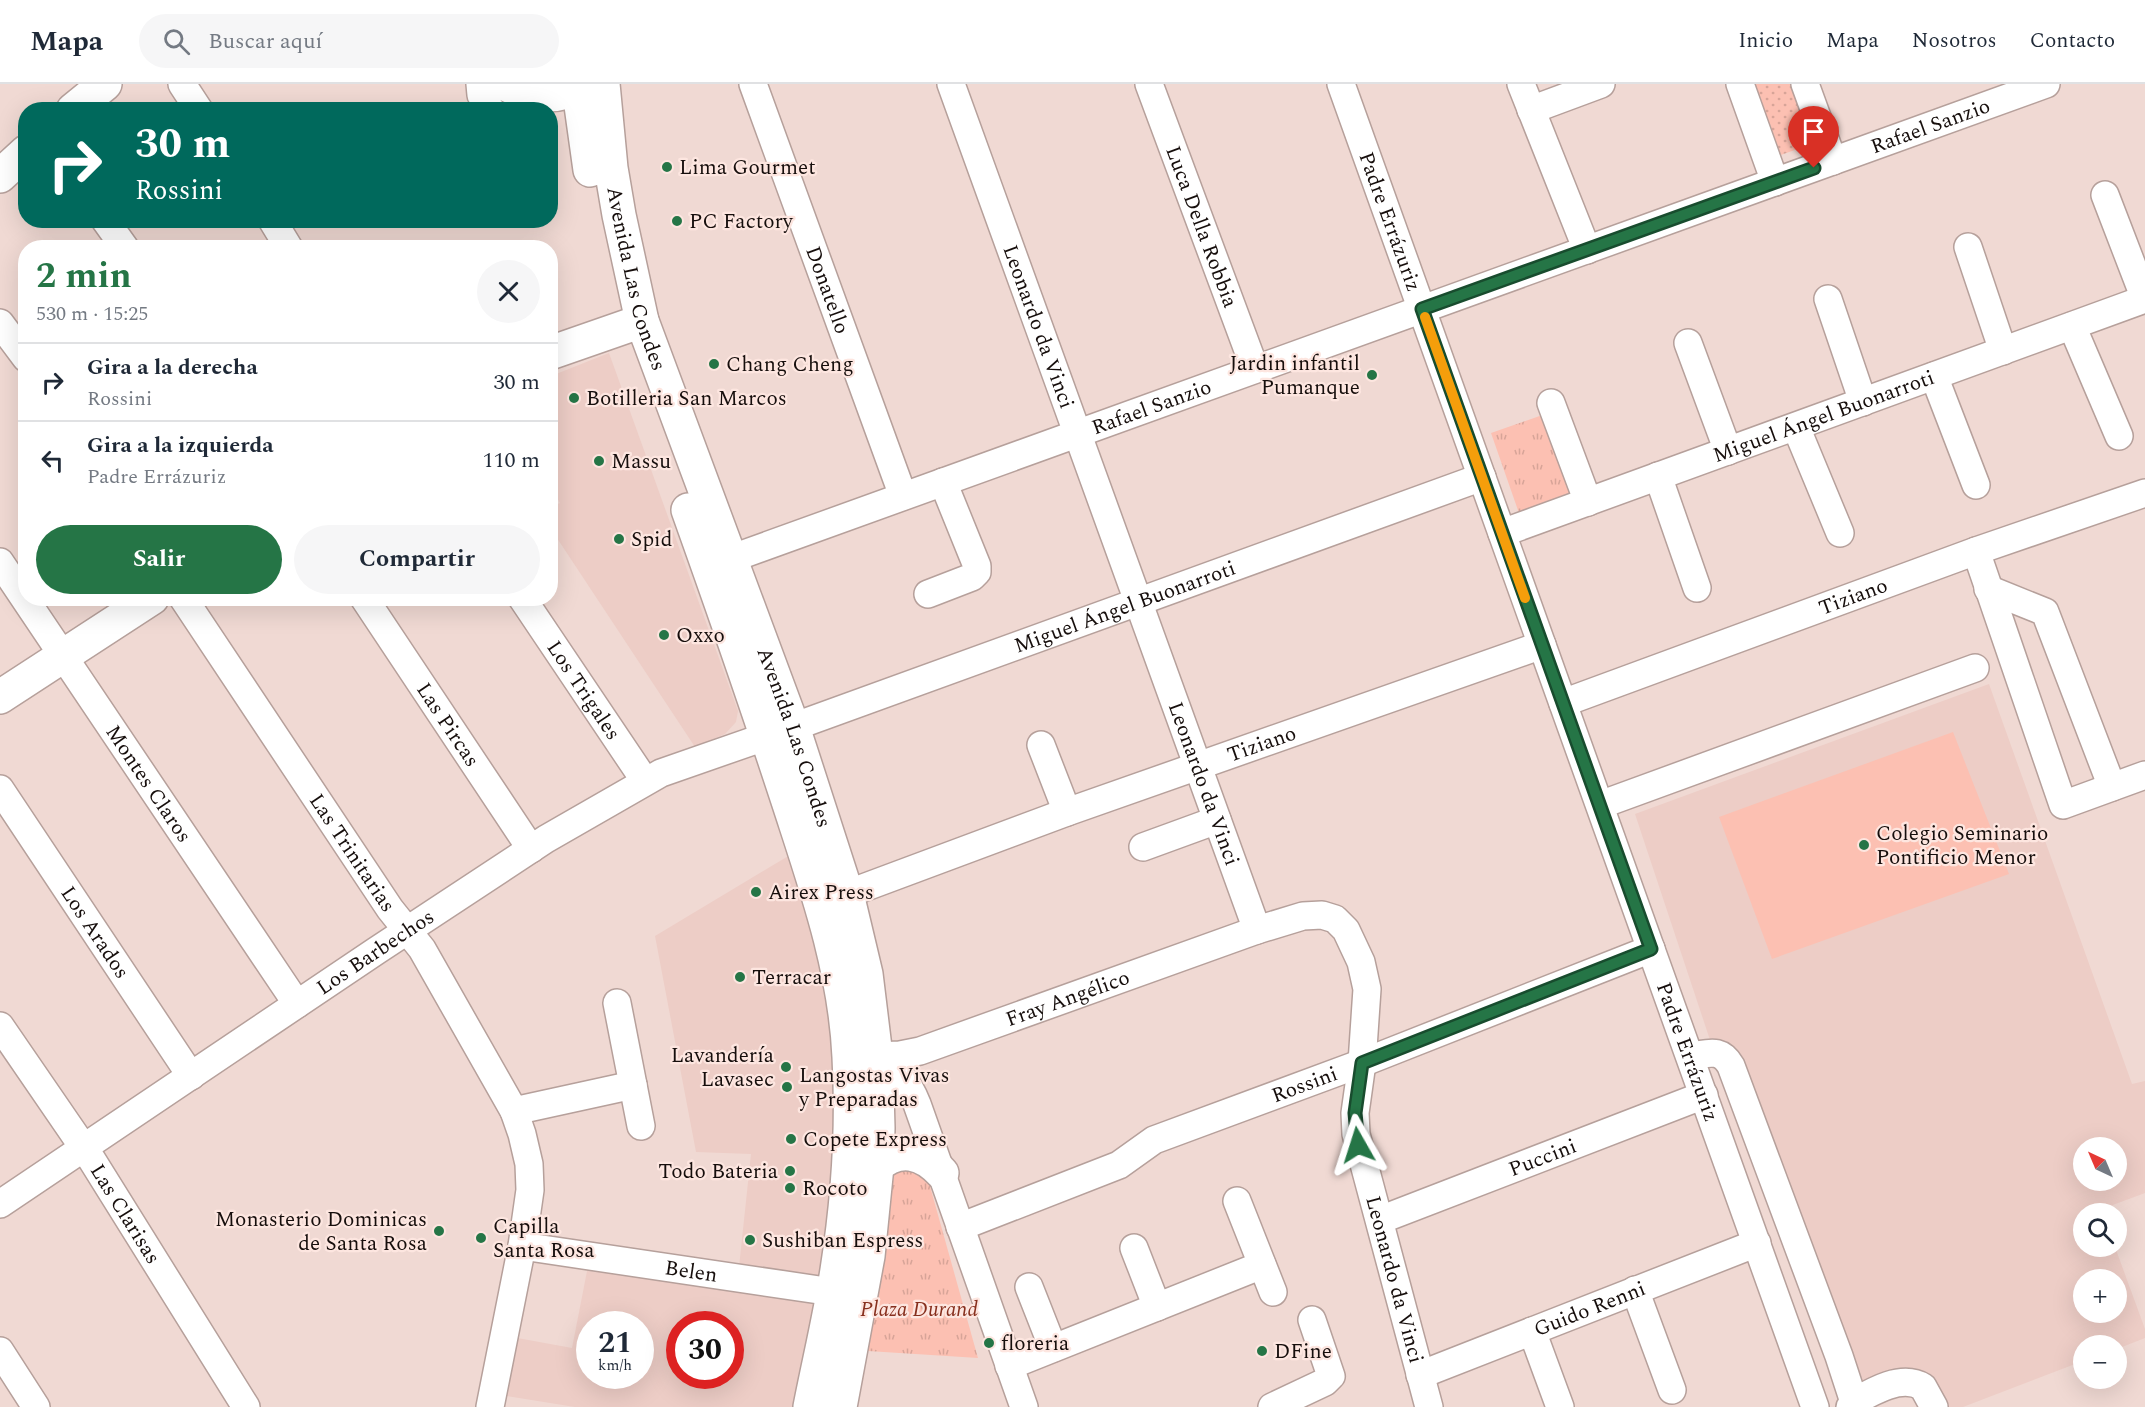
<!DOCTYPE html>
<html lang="es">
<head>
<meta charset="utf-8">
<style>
	:root { --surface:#fff; --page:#f6f6f7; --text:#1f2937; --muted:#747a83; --line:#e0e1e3; --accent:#257546 }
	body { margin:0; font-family:Spectral,serif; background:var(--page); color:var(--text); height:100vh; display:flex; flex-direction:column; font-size:22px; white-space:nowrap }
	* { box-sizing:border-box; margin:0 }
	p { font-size:20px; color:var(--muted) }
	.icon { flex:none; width:33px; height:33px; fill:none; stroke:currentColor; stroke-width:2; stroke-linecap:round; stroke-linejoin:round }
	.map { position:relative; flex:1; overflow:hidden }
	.details { position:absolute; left:18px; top:156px; width:540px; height:366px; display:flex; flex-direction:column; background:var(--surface); border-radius:24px; box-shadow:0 6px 24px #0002 }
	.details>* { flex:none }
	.top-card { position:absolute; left:18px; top:18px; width:540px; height:126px; border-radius:24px; box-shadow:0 6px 24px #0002; background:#00695c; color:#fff; overflow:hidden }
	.needle { width:39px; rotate:316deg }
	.controls { position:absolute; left:2073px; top:1053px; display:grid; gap:12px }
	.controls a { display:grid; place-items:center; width:54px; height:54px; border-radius:50%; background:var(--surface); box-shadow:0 6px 24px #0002; font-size:30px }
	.speed { position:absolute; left:576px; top:1227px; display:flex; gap:12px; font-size:30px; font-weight:700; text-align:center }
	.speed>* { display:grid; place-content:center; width:78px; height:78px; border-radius:50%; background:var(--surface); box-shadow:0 6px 24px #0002; line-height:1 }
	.speed small { font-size:15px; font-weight:400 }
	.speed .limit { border:9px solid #d22; background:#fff; color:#111 }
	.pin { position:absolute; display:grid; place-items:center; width:51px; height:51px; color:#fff; margin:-62px -26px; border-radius:50% 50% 50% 0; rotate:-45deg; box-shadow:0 0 6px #0007 }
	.pin .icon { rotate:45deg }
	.me { position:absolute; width:66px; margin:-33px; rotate:354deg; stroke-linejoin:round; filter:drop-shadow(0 0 4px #0008) }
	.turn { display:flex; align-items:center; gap:21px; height:126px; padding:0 18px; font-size:27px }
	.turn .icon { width:78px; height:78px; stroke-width:2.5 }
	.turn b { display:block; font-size:42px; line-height:51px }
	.round { display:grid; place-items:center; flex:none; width:63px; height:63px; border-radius:32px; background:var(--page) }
	.overview { display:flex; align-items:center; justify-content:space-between; height:102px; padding:0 18px }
	h1 { font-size:36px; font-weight:700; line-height:45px; color:var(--accent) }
	.primary-button { display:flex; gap:12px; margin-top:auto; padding:12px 18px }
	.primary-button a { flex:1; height:69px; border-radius:36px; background:var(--accent); color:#fff; font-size:24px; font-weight:700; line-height:69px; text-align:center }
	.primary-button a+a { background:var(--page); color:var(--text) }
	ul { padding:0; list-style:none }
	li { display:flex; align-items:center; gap:18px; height:78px; padding:0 18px; border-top:2px solid var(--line) }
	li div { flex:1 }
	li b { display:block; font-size:22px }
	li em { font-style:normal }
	header { display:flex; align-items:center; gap:36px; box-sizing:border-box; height:84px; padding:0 30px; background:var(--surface); border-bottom:2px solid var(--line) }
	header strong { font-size:28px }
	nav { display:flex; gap:33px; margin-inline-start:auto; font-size:21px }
	.search { width:420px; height:54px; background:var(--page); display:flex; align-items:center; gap:15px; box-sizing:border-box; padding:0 21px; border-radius:33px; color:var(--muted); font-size:22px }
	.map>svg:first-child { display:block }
	.built { fill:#edcdc6; fill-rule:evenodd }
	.grass { fill:url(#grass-dots) }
	.park { fill:url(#park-tufts) }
	.garden { fill:#fcc0b2 }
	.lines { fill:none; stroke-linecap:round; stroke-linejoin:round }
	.minor-casing { stroke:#b6a09b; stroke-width:30 }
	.major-casing { stroke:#b6a09b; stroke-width:36 }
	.minor { stroke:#fff; stroke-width:27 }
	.major { stroke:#fff; stroke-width:33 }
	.route-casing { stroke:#184c2e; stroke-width:15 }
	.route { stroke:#257546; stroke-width:10 }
	.slow { stroke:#f59e0b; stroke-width:10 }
	.poi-dot { fill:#257546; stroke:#fde6e0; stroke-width:2 }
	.labels { text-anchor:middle; stroke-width:4.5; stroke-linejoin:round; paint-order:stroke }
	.street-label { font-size:21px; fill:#160e0c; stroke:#fde6e0 }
	.poi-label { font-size:21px; fill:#160e0c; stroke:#fde6e0; text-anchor:start }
	.park-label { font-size:21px; font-style:italic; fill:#872f1d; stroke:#fde6e0 }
</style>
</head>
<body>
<header>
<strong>Mapa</strong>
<div class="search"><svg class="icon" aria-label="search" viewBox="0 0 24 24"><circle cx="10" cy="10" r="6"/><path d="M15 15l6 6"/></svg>Buscar aquí</div>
<nav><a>Inicio</a><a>Mapa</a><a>Nosotros</a><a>Contacto</a></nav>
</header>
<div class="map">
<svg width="2145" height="1323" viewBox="0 0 2145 1323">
	<defs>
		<pattern id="grass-dots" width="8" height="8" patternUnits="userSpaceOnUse" patternTransform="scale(1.5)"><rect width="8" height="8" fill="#fcc0b2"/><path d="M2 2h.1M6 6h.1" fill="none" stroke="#d7a498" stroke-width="1.8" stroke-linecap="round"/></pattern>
		<pattern id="park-tufts" width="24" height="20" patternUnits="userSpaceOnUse" patternTransform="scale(1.5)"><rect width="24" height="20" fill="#fcc0b2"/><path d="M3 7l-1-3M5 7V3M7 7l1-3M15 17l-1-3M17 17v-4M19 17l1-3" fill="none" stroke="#d7a498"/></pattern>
	</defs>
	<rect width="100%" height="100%" fill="#f0d9d3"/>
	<!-- built -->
	<g class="built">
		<path d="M609 269 738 627 736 638 725 650 695 663 551 445V423L560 419 551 403V292Z"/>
		<path d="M1989 600 2132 1000 2145 997V1109L2102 1125 2103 1129 2084 1130V1162L2115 1163 2145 1245V1254L2117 1265 2116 1262H2084L2083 1277 1963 1323H1922L1910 1307 1854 1323 1711 959 1635 730ZM2084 1064H2116V1096H2084ZM2084 1196H2116V1228H2084Z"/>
		<path d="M790 771 826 902 838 1009 825 1185 819 1194 739 1183 751 1070 696 1068 655 852Z"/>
		<path d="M588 1182 811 1215 815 1220 799 1323H575L501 1311 512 1253 572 1264ZM590 1240H640V1292H590ZM680 1240H730V1292H680Z"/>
	</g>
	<!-- grass -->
	<path class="grass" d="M1749 0H1796L1817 58 1775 73Z"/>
	<!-- park -->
	<g class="park">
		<path d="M1551 328 1580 410 1520 432 1491 349Z"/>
		<path d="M906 1083 926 1088 978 1274 868 1267 894 1091Z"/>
	</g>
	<!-- garden -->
	<path class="garden" d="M1953 648 2009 790 1772 875 1719 733Z"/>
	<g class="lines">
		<defs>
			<g id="minor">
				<path d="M182 0 199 26"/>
				<path d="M480 0 481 11 491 26"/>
				<path id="s1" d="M753 0 903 412"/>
				<path id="s2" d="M951 0 1257 846"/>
				<path id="s3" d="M1149 0 1255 285"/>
				<path id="s4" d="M1341 0 1815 1323"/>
				<path d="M1521 0 1587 166"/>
				<path d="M1740 0 1775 98"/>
				<path d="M1805 0 1833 77"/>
				<path d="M1531 26 1601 0"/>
				<path d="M2105 111 2145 215"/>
				<path d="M105 136 125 164"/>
				<path d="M272 136 289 164"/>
				<path d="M1968 163 2003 267"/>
				<path d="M1828 215 1863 318"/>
				<path d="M0 239 26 274"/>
				<path d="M2072 242 2119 352"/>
				<path d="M1688 259 1728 367"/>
				<path d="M1934 292 1976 401"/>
				<path d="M1551 319 1588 418"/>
				<path d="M1796 343 1840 449"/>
				<path d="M1658 392 1697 504"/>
				<path id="s5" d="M1502 449 2145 215"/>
				<path d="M1976 467 2063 721 2145 691"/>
				<path id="s6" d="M730 475 2046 0"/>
				<path id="s7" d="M0 478 297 920"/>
				<path d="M1988 505 2045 528 2112 703"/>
				<path d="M928 510 972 493 977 488V482L943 398"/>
				<path id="s8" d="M183 514 390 825 422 865 514 1027 522 1050 529 1080 530 1106 522 1162 490 1323"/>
				<path id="s9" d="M364 514 531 765"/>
				<path id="s10" d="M522 514 645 697"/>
				<path id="s11" d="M1563 619 1976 467 2145 409"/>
				<path d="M1041 661 1067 728"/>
				<path id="s12" d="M0 705 191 992"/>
				<path d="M1600 721 1975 584"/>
				<path d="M1143 763 1217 736"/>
				<path id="s13" d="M847 810 1067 728 1542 561"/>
				<path d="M617 919 641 1042"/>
				<path id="s14" d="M0 942 92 1076 246 1323"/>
				<path id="s15" d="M876 972 900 971 920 967 1257 846 1303 832 1322 831 1335 835 1346 846 1361 878 1367 905 1362 979 1355 1029 1356 1050 1429 1323"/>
				<path d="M876 972C897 984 908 998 917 1020L1024 1323"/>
				<path d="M1690 972C1708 970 1720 963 1731 982L1839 1272 1854 1318 1850 1323"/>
				<path d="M514 1027 633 1001"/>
				<path d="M1237 1117 1273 1208"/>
				<path id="s16" d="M0 1120 376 867 546 755 661 689 793 643 1482 393"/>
				<path id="s17" d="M1380 1136 1704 1011"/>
				<path id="s18" d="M960 1143 1119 1081 1154 1056 1362 979 1651 865"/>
				<path id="s19" d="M522 1162 853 1211"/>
				<path d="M1134 1164 1157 1223"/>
				<path d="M1029 1203 1053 1264"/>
				<path d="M1635 1206 1672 1306"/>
				<path d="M1532 1247 1560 1323"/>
				<path d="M0 1267 36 1323"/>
				<path d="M1009 1282 1262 1181"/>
				<path id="s20" d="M1420 1291 1757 1159"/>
				<path d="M1854 1318C1873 1307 1902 1290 1923 1303L1934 1323"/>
				<path d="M1272 1323 1325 1298 1331 1292 1312 1236"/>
			</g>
			<g id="major">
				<path d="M505 0C531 13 559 16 584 0"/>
				<path d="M578 0 590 86"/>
				<path id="s21" d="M603 0 611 84 619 131 642 237 793 643 847 810 866 890 876 972 878 1044 877 1082 868 1172 840 1323"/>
				<path d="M73 26 105 0"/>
				<path d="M0 92 26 68"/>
				<path d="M550 269 642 237"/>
				<path d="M688 426C723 524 757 622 789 720 816 803 845 885 849 973 853 1044 848 1116 837 1186 830 1232 819 1277 810 1323"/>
				<path d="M0 613 152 514"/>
				<path d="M877 1082C899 1062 923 1068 942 1089"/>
			</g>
		</defs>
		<!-- minor casing -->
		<use href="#minor" class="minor-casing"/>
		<!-- major casing -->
		<use href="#major" class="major-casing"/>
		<!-- minor -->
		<use href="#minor" class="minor"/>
		<!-- major -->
		<use href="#major" class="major"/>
	</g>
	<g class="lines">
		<defs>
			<path id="route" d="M1358 1061 1355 1029 1362 979 1651 865 1422 225 1814 84"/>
		</defs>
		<!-- route casing -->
		<use href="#route" class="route-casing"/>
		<!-- route -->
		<use href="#route" class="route"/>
		<!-- slow -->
		<path class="slow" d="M1425 233 1525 514"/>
	</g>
	<!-- markers -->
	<g class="poi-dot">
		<circle cx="667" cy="83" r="6"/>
		<circle cx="677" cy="137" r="6"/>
		<circle cx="714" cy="280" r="6"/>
		<circle cx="1372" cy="291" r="6"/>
		<circle cx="574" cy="314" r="6"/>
		<circle cx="599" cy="377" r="6"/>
		<circle cx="619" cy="455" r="6"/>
		<circle cx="664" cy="551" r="6"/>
		<circle cx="1864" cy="761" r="6"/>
		<circle cx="756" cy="808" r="6"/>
		<circle cx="740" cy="893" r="6"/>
		<circle cx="786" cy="983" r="6"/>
		<circle cx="787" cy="1003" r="6"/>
		<circle cx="791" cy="1055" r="6"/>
		<circle cx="790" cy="1087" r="6"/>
		<circle cx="790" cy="1104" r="6"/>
		<circle cx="439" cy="1147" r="6"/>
		<circle cx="481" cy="1154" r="6"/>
		<circle cx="750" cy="1156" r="6"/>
		<circle cx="989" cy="1259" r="6"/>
		<circle cx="1262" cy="1267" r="6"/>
	</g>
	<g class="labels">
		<!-- street labels -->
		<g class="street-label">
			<text dy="7" stroke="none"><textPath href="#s6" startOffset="1276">Rafael Sanzio</textPath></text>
			<text dy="7" stroke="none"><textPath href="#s4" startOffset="146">Padre Errázuriz</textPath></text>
			<text dy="7" stroke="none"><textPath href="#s3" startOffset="152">Luca Della Robbia</textPath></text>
			<text dy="7" stroke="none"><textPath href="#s21" startOffset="198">Avenida Las Condes</textPath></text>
			<text dy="7" stroke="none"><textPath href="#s1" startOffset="219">Donatello</textPath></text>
			<text dy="7" stroke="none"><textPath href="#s2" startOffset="258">Leonardo da Vinci</textPath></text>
			<text dy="7" stroke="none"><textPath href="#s6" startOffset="448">Rafael Sanzio</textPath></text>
			<text dy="7" stroke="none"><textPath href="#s5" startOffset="342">Miguel Ángel Buonarroti</textPath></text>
			<text dy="7" stroke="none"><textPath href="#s11" startOffset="309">Tiziano</textPath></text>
			<text dy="7" stroke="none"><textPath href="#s16" startOffset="1282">Miguel Ángel Buonarroti</textPath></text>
			<text dy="7" stroke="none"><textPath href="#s10" startOffset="111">Los Trigales</textPath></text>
			<text dy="7" stroke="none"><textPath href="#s9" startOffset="152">Las Pircas</textPath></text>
			<text dy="7" stroke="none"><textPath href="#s21" startOffset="684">Avenida Las Condes</textPath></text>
			<text dy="7" stroke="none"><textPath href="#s13" startOffset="441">Tiziano</textPath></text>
			<text dy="7" stroke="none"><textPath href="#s7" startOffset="267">Montes Claros</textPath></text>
			<text dy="7" stroke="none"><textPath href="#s2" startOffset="744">Leonardo da Vinci</textPath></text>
			<text dy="7" stroke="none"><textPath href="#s8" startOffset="306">Las Trinitarias</textPath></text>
			<text dy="7" stroke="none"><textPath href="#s12" startOffset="172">Los Arados</textPath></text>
			<text dy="7" stroke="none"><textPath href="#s16" startOffset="452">Los Barbechos</textPath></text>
			<text dy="7" stroke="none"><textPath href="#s15" startOffset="201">Fray Angélico</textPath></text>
			<text dy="7" stroke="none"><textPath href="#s4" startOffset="1028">Padre Errázuriz</textPath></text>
			<text dy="7" stroke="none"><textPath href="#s18" startOffset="374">Rossini</textPath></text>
			<text dy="7" stroke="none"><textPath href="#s17" startOffset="174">Puccini</textPath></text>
			<text dy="7" stroke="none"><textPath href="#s14" startOffset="226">Las Clarisas</textPath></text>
			<text dy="7" stroke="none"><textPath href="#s19" startOffset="171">Belen</textPath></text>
			<text dy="7" stroke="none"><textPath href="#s15" startOffset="858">Leonardo da Vinci</textPath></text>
			<text dy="7" stroke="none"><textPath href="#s20" startOffset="182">Guido Renni</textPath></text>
		</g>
		<!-- poi labels -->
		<g class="poi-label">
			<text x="679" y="90">Lima Gourmet</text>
			<text x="689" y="144">PC Factory</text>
			<text x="1360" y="286" text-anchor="end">Jardin infantil<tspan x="1360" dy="24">Pumanque</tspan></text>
			<text x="726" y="287">Chang Cheng</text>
			<text x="586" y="321">Botilleria San Marcos</text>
			<text x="611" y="384">Massu</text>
			<text x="631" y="462">Spid</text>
			<text x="676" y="558">Oxxo</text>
			<text x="1876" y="756">Colegio Seminario<tspan x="1876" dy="24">Pontificio Menor</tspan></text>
			<text x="768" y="815">Airex Press</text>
			<text x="752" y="900">Terracar</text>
			<text x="774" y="978" text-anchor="end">Lavandería<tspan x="774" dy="24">Lavasec</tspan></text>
			<text x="799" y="998">Langostas Vivas<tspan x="799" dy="24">y Preparadas</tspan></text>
			<text x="803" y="1062">Copete Express</text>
			<text x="778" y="1094" text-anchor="end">Todo Bateria</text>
			<text x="802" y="1111">Rocoto</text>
			<text x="427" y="1142" text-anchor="end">Monasterio Dominicas<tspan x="427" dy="24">de Santa Rosa</tspan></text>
			<text x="493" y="1149">Capilla<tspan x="493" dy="24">Santa Rosa</tspan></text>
			<text x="762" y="1163">Sushiban Espress</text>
			<text x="1001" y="1266">floreria</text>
			<text x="1274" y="1274">DFine</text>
		</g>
		<!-- park labels -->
		<g class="park-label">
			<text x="919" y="1232">Plaza Durand</text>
		</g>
	</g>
</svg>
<div class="controls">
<a><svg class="needle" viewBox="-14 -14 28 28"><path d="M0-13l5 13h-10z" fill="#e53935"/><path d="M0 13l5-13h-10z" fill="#747a83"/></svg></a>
<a><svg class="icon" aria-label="search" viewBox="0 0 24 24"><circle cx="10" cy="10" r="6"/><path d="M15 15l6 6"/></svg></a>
<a>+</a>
<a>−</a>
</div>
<div class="speed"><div>21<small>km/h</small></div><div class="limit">30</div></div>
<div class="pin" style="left:1814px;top:84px;background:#d93025"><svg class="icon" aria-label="arrive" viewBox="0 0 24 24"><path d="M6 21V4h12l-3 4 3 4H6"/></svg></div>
<svg class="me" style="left:1358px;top:1061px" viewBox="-20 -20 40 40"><path d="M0-17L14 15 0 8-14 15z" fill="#257546" stroke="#fff" stroke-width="4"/></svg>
<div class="top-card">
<div class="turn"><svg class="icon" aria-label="right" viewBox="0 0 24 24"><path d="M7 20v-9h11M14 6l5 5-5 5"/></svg><div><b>30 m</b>Rossini</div></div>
</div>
<section class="details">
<div class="overview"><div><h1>2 min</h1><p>530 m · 15:25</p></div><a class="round"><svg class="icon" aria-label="close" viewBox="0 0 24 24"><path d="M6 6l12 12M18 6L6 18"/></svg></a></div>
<ul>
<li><svg class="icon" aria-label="right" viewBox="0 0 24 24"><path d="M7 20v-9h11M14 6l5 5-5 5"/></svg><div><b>Gira a la derecha</b><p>Rossini</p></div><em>30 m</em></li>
<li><svg class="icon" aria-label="left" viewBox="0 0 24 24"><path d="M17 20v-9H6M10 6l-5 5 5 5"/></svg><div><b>Gira a la izquierda</b><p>Padre Errázuriz</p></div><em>110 m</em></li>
</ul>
<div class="primary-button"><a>Salir</a><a>Compartir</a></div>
</section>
</div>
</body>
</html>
